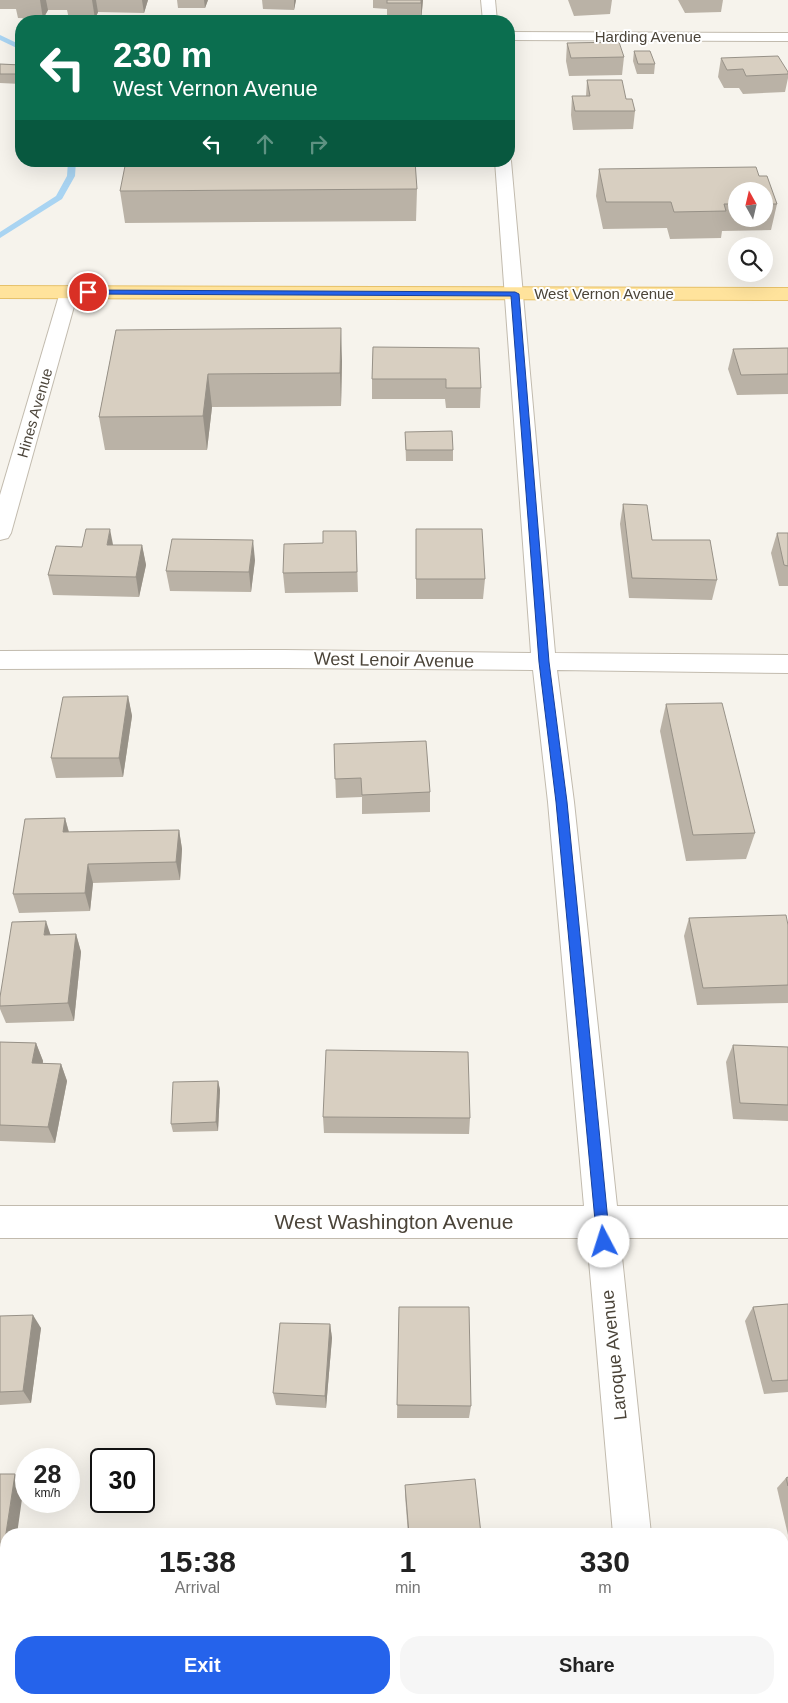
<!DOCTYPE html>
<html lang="en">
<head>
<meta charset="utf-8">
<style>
	:root { --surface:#fff; --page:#f6f6f6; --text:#222; --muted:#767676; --accent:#2563eb }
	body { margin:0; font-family:Arial,sans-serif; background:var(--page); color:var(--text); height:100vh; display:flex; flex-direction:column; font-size:19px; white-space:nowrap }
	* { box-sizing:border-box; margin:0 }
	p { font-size:16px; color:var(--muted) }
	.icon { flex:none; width:28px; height:28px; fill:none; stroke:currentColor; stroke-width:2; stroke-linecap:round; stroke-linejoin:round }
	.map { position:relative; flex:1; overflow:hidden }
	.panel { position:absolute; left:0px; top:1528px; width:789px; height:176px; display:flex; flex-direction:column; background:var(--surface); border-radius:20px 20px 0 0; box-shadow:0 5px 20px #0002 }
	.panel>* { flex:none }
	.top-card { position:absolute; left:15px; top:15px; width:500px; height:152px; border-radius:20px; box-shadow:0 5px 20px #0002; background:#0b6e4f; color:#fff; overflow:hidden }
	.needle { width:32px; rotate:352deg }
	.controls { position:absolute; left:728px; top:182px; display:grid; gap:10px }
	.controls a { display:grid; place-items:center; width:45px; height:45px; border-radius:50%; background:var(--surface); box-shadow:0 5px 20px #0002; font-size:25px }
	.speed { position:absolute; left:15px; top:1448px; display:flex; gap:10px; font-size:25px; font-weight:700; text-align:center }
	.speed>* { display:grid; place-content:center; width:65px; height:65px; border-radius:50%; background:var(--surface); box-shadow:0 5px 20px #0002; line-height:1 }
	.speed small { font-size:12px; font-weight:400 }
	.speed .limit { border:2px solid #111; border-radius:8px; background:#fff; color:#111 }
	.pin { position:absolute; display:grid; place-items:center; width:42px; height:42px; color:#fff; margin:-21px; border:2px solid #fff; border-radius:50%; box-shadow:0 1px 5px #0007 }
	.me { position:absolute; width:55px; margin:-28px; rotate:355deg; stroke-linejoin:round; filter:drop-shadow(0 0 4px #0008) }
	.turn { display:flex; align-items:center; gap:18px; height:105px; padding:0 15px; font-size:22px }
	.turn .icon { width:65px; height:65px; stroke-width:2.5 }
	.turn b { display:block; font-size:35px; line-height:42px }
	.lanes { display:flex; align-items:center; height:48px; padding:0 15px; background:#0003; justify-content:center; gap:25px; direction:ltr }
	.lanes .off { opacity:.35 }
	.eta { display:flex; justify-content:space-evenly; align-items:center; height:85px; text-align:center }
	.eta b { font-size:30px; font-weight:700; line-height:35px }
	.primary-button { display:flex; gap:10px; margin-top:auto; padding:10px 15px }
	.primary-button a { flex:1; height:58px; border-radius:20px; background:var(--accent); color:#fff; font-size:20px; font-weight:700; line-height:58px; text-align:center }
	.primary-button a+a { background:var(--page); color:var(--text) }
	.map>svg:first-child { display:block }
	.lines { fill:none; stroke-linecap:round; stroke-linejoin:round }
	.stream { fill:#a9d4f2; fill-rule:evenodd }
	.minor-casing { stroke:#c2bbae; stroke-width:2 }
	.primary-casing { stroke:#e6c16a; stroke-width:2 }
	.minor { fill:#fff; fill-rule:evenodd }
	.primary { fill:#ffe39c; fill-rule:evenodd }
	.wall { fill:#bab2a6; fill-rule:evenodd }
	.shaded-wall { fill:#979187 }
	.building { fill:#d8cfc1; stroke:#979187 }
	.route { fill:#2563eb; stroke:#184099 }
	.labels { text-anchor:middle; stroke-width:4; stroke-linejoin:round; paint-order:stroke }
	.far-street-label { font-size:15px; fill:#4b4439; stroke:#fff }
	.street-label { font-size:18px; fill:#4b4439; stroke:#fff }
	.near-street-label { font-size:21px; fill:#4b4439; stroke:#fff }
</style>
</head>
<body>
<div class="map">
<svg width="788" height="1703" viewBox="0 0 788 1703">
	<rect width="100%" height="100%" fill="#f6f3ec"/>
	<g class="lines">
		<!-- stream -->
		<g class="stream">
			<path d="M0 35 21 45V50L0 40Z"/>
			<path d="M68 161H76L75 176 62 199 0 238V232L56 196 67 176Z"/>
		</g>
		<defs>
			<g id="minor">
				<path d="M481 0H495L497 21H483Z"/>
				<path d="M509 32 788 33V41L509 40Z"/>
				<path d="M509 157 511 161 555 653 788 655V673L557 670 574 802 617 1206H788V1238H620L651 1534H613L587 1238H0V1206H584L548 802 533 670 285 668 0 669V651L285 650 531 653 495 161H509Z"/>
				<path d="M69 286 76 288 78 292 11 533 8 538 0 540V495L60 292 62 288Z"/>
				<rect x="628" y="1698" width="40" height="5"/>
			</g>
			<path id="primary" d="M0 286 788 288V300L0 298Z"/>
		</defs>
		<!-- minor casing -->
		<use href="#minor" class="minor-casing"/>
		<!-- primary casing -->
		<use href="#primary" class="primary-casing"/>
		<!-- minor -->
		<use href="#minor" class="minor"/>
		<!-- primary -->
		<use href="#primary" class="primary"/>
	</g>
	<!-- wall -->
	<g class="wall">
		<path d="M0 0H148L144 13 98 12 95 19H69L67 10H48L43 19 18 18 16 9H0Z"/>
		<path d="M177 0H208L205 8H178Z"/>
		<path d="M262 0H296L294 10 263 9Z"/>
		<path d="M373 0H423L421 21 387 20V9L373 8Z"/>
		<path d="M568 0H612L610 14 574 16Z"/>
		<path d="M678 0H723L721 12 685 13Z"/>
		<path d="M567 43 624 57 622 75 569 76 566 61Z"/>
		<path d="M634 51 655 64 654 74H637L633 61Z"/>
		<path d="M721 58 788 72V78L785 92 743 94 739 88H724L718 77Z"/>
		<path d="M0 64 21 65V84L0 83Z"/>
		<path d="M587 80 626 99 635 111 633 129 573 130 571 115 572 96H586Z"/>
		<path d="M599 169 759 176 777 204 771 230 722 231 721 238 670 239 667 228 603 229 596 196ZM736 191H764V219H736Z"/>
		<path d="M417 189 416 221 125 223 120 191Z"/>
		<path d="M116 330 342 361 341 406 212 407 207 450H105L99 417Z"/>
		<path d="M373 347 481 388 480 408H446L445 399H372V379Z"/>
		<path d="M788 348V394L737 395 728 369 733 349Z"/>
		<path d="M405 432 453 450V461H406Z"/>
		<path d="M623 504 652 540 717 580 712 600 629 598 620 524Z"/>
		<path d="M416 529 485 579 483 599H416Z"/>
		<path d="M356 531 358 592 285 593 283 573 323 543Z"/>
		<path d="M777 533H788V586H779L771 553Z"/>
		<path d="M113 545H142L146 565 139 597 53 595 48 575 82 547Z"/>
		<path d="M255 560 251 592 170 591 166 571Z"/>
		<path d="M128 696 132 716 123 777 56 778 51 758Z"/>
		<path d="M666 704 755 833 746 859 686 861 660 731Z"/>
		<path d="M334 744 430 792V812L362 814V797L336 798Z"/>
		<path d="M65 818 69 832 179 830 182 849 180 880 93 883 90 911 19 913 13 894Z"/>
		<path d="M689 918 788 925V1003L697 1005 684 936Z"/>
		<path d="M76 934 81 952 74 1021 6 1023 0 1009V997L50 935Z"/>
		<path d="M0 1042 36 1043 43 1061V1063L61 1064 67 1081 55 1143 0 1141Z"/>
		<path d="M733 1045 788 1047V1121L733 1119 726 1062Z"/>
		<path d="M218 1081 220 1090 218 1131 173 1132 171 1124Z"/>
		<path d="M323 1117 470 1118 469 1134 324 1133Z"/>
		<path d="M788 1304V1392L764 1394 745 1321 753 1307Z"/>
		<path d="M399 1307 471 1406 469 1418H397Z"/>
		<path d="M0 1316 41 1328 31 1403 0 1405Z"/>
		<path d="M330 1324 332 1338 326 1408 276 1405 273 1393Z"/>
		<path d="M0 1474H15L24 1485 6 1534V1563H0Z"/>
		<path d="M788 1477V1535L777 1488 786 1478Z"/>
		<path d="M405 1485 481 1534H408L405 1495Z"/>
	</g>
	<!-- shaded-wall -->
	<g class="shaded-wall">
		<path d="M40 0H46L48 10 43 19Z"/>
		<path d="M92 0H96L98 12 95 19Z"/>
		<path d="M142 0H148L144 13Z"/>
		<path d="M204 0H208L205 8Z"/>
		<path d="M294 0H296L294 10Z"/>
		<path d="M421 0H423L421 21Z"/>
		<path d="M341 328 342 361 341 406 340 373Z"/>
		<path d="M208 374 212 407 207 450 203 416Z"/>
		<path d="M110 529 114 550 107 545Z"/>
		<path d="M253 540 255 560 251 592 249 572Z"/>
		<path d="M142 545 146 565 139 597 136 577Z"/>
		<path d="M128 696 132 716 123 777 119 758Z"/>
		<path d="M65 818 70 837 63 832Z"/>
		<path d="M179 830 182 849 180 880 176 862Z"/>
		<path d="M88 864 93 883 90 911 85 893Z"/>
		<path d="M46 921 52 939 44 935Z"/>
		<path d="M76 934 81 952 74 1021 68 1003Z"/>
		<path d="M36 1043 43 1061 39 1080 32 1063Z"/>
		<path d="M61 1064 67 1081 55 1143 48 1127Z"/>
		<path d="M218 1081 220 1090 218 1131 216 1122Z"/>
		<path d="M33 1315 41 1328 31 1403 23 1391Z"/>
		<path d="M330 1324 332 1338 326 1408 325 1396Z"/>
		<path d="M15 1474 24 1485 17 1534H6V1556L3 1553Z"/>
		<path d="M118 1698H126L125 1703H117Z"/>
	</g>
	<!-- building -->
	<g class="building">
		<rect x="387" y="0" width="34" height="3"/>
		<path d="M619 42 624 57 571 58 567 43Z"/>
		<path d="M634 51H650L655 64H638Z"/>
		<path d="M778 56 788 72V74L746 76 743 69 727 70 721 58Z"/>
		<path d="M0 64 21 65V74H0Z"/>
		<path d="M587 80H622L626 99H632L635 111H575L572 96H590Z"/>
		<path d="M126 161H415L417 189 120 191Z"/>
		<path d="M756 167 759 176H767L777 204H764V191H736V204H724L726 211 674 212 671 202H606L599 169Z"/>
		<path d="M341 328 340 373 208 374 203 416 99 417 116 330Z"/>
		<path d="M373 347 479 348 481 388H446V379H372Z"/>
		<path d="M788 348V374L741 375 733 349Z"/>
		<path d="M452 431 453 450H406L405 432Z"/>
		<path d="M623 504 647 505 652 540H710L717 580 632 578Z"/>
		<path d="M86 529H110L107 545H142L136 577 48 575 56 546 82 547Z"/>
		<path d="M416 529H482L485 579H416Z"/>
		<path d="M323 531H356L357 572 283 573 284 544 323 543Z"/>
		<path d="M777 533H788V566L784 565Z"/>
		<path d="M172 539 253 540 249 572 166 571Z"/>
		<path d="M128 696 119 758H51L63 697Z"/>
		<path d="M722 703 755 833 693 835 666 704Z"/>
		<path d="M426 741 430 792 362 795 361 778 335 779 334 744Z"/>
		<path d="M65 818 63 832 179 830 176 862 88 864 85 893 13 894 25 819Z"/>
		<path d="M786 915 788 925V985L703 988 689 918Z"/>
		<path d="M46 921 44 935 76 934 68 1003 0 1006V997L12 922Z"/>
		<path d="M0 1042 36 1043 32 1063 61 1064 48 1127 0 1125Z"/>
		<path d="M733 1045 788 1047V1105L740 1103Z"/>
		<path d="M326 1050 468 1052 470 1118 323 1117Z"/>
		<path d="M218 1081 216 1122 171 1124 173 1082Z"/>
		<path d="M788 1304V1380L772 1381 753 1307Z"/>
		<path d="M399 1307H469L471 1406 397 1405Z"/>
		<path d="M33 1315 23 1391 0 1392V1316Z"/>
		<path d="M280 1323 330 1324 325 1396 273 1393Z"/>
		<path d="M0 1474H15L3 1553H0Z"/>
		<path d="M788 1477V1486L786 1478Z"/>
		<path d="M475 1479 481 1534H409L405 1485Z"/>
		<path d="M16 1698H118L117 1703H15Z"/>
	</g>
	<!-- route -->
	<path class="route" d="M86 290 515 292 519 294 549 662 567 802 610 1242 608 1247 604 1249 599 1247 597 1242 556 802 539 662 511 296 88 294H86Z"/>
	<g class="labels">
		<!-- far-street labels -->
		<g class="far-street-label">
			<text x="648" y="42">Harding Avenue</text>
			<text x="604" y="299">West Vernon Avenue</text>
			<text transform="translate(35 413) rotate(-74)" y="5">Hines Avenue</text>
		</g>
		<!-- street labels -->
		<g class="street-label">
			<text transform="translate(394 660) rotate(1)" y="6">West Lenoir Avenue</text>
			<text transform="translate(614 1355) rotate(-96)" y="6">Laroque Avenue</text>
		</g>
		<!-- near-street labels -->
		<g class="near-street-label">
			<text x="394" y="1229">West Washington Avenue</text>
		</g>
	</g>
</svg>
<div class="controls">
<a><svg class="needle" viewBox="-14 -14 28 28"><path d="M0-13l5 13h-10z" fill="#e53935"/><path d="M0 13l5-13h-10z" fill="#767676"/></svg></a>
<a><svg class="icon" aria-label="search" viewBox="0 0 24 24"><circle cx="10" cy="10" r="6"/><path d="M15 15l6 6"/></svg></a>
</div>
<div class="speed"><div>28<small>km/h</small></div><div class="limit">30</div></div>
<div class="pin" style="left:88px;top:292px;background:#d93025"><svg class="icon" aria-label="arrive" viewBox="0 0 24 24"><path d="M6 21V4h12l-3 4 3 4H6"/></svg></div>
<svg class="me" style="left:604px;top:1242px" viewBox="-20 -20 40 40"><circle r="19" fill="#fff"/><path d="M0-13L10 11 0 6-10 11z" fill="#2563eb"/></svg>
<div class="top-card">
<div class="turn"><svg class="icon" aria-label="left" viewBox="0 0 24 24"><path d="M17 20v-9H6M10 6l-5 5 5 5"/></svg><div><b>230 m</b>West Vernon Avenue</div></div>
<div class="lanes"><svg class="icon" aria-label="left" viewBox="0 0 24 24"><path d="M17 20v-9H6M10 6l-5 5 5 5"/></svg><svg class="icon off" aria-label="ahead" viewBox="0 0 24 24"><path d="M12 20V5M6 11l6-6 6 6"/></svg><svg class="icon off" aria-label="right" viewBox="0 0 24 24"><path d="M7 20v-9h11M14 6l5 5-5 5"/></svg></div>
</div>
<section class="panel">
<div class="eta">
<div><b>15:38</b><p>Arrival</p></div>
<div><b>1</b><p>min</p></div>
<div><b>330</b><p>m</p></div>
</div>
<div class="primary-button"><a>Exit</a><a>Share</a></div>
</section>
</div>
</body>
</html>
